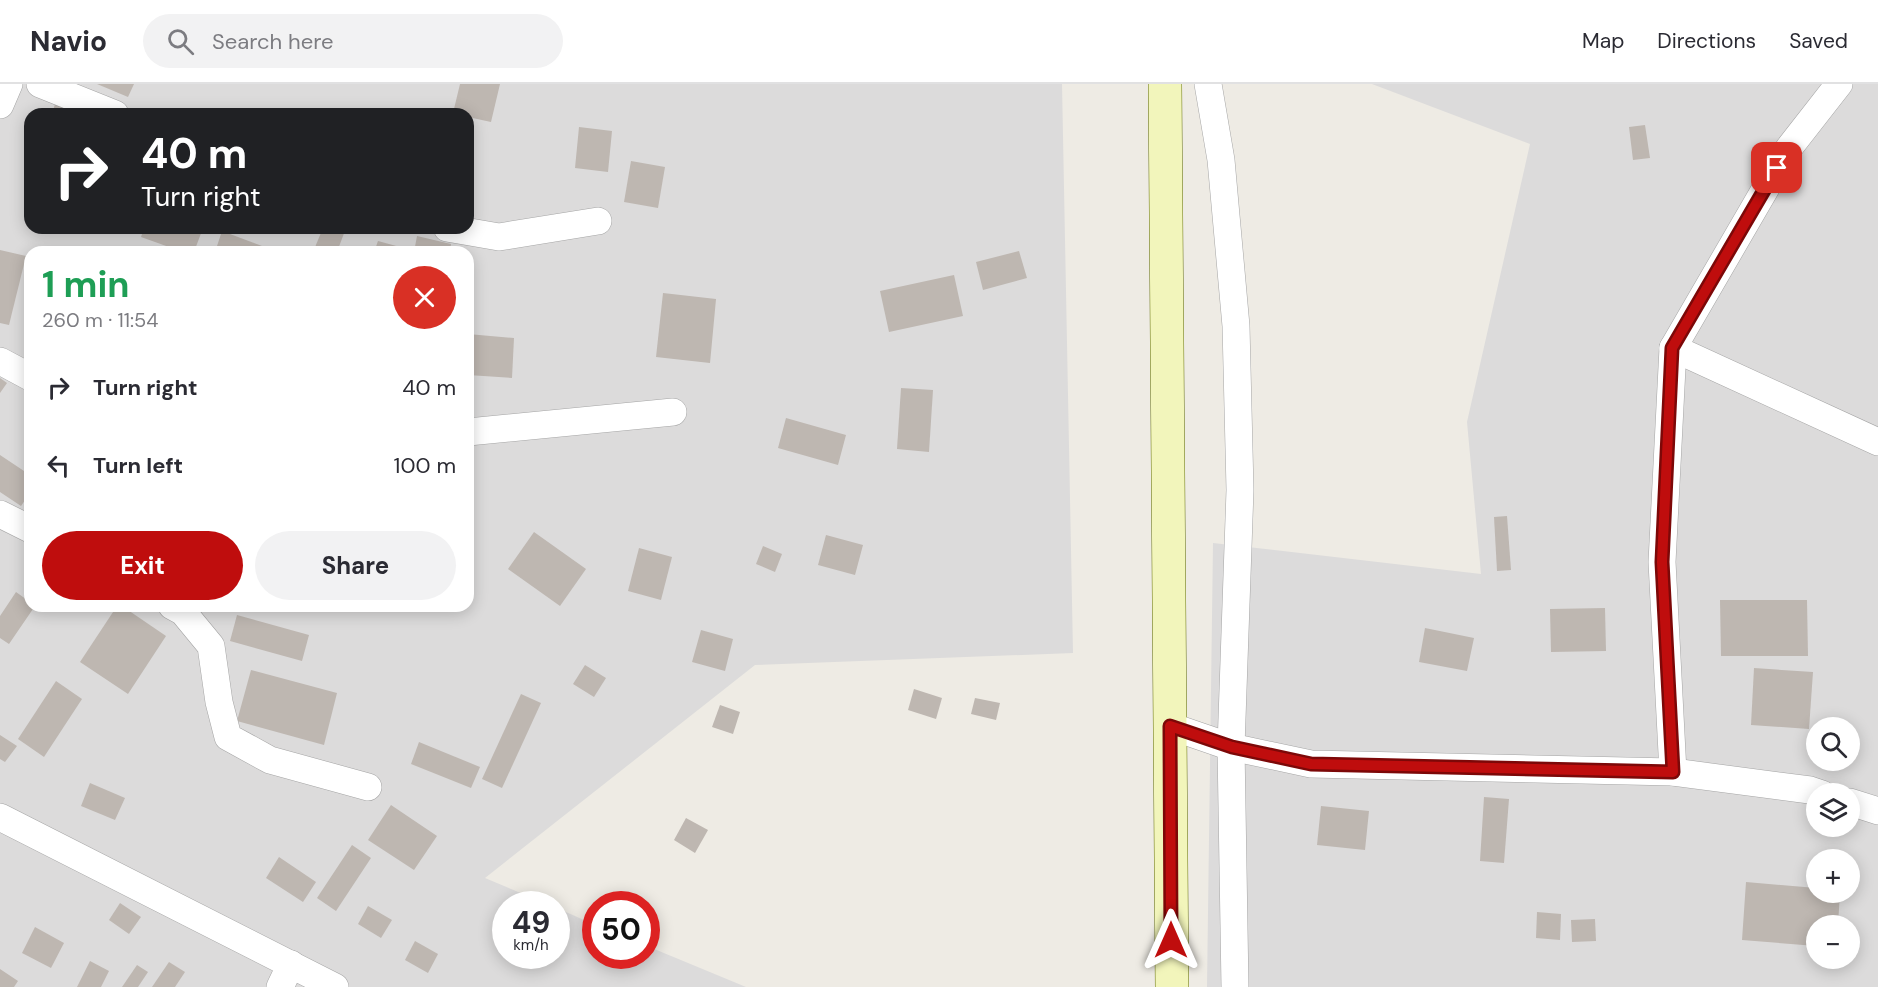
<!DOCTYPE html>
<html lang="en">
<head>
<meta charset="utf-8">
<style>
	:root { --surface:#fff; --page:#f2f2f3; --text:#2b2b33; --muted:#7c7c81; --line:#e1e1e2; --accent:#bf0d0d }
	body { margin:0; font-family:"DM Sans",sans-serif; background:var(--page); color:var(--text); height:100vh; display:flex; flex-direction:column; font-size:22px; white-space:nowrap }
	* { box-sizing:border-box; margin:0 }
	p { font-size:20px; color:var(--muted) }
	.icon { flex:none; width:33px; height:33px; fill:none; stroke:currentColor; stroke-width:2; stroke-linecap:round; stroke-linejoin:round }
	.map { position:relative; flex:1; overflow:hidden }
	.side { position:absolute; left:24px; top:162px; width:450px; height:366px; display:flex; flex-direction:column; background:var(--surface); border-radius:18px; box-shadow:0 3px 15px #0003 }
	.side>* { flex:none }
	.guide { position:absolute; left:24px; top:24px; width:450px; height:126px; border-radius:18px; box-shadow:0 3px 15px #0003; background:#202124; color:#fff; overflow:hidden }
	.buttons { position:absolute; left:1806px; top:633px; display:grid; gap:12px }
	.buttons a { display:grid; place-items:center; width:54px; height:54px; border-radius:50%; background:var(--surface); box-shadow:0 3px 15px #0003; font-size:30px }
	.speed { position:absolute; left:492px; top:807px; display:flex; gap:12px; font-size:30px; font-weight:700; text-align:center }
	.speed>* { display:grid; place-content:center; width:78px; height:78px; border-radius:50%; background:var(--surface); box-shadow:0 3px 15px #0003; line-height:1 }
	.speed small { font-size:15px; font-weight:400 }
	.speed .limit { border:9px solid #d22; background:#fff; color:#111 }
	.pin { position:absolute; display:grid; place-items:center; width:51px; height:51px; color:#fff; margin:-26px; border-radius:12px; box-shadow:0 3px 9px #0006 }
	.me { position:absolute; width:66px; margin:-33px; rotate:0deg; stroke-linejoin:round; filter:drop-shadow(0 0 4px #0008) }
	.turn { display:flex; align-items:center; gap:21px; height:126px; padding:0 18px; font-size:27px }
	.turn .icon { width:78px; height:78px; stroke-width:2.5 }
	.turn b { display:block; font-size:42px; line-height:51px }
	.round { display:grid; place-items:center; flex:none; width:63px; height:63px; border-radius:32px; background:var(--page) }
	.summary { display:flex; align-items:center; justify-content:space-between; height:102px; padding:0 18px }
	h1 { font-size:36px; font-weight:700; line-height:45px; color:#1e9e55 }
	.action { display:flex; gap:12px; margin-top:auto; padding:12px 18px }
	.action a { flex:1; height:69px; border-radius:36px; background:var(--accent); color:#fff; font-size:24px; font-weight:700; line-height:69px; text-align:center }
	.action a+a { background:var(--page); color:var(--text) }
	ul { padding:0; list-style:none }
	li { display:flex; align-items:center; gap:18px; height:78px; padding:0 18px }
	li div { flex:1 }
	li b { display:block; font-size:22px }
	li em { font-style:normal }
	header { display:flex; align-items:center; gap:36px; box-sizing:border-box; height:84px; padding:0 30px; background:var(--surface); border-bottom:2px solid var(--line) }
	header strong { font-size:28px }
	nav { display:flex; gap:33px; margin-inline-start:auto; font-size:21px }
	.search { width:420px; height:54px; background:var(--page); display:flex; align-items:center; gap:15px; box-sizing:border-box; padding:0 21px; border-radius:33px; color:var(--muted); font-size:22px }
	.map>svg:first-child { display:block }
	.residential { fill:#dcdbdb; fill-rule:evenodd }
	.building { fill:#beb7b1 }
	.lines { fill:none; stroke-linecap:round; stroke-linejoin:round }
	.minor-casing { stroke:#a5a5a5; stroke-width:28 }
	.secondary-casing { stroke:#636e0c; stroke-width:34 }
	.minor { stroke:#fff; stroke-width:27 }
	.secondary { stroke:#f2f5bb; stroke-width:33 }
	.route-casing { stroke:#7c0808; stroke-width:15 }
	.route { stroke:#bf0d0d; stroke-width:10 }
</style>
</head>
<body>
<header>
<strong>Navio</strong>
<div class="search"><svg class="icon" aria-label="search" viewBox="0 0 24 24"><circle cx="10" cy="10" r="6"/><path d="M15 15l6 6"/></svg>Search here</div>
<nav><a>Map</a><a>Directions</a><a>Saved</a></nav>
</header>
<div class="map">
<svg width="1878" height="903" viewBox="0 0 1878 903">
	<rect width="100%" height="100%" fill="#eeebe4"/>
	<!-- residential -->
	<g class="residential">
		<path d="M0 0H1062L1073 569 755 581 485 794 547 820H506V872H556L557 824 595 841 596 872H646L647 862 746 903H0ZM30 30H468V144H30ZM30 168H468V522H30Z"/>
		<path d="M1372 0H1878V903H1207L1213 459 1481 490 1467 338 1530 60ZM1816 644H1850V676H1816ZM1816 710H1850V742H1816ZM1816 776H1850V808H1816ZM1816 842H1850V874H1816Z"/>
	</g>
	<!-- building -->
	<g class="building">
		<path d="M97 0H134L128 13Z"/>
		<path d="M460 0H500L491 38 468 33V30L453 29Z"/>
		<path d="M55 20 82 30H52Z"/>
		<path d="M1645 41 1650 74 1633 76 1629 43Z"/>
		<path d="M579 43 612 47 608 88 575 84Z"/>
		<path d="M29 70H30V93L24 92Z"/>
		<path d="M631 77 665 83 658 124 624 118Z"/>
		<path d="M144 144H203L194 168H183L141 153Z"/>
		<path d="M323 144H346L337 168H313Z"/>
		<path d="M222 147 270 165 269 168H215Z"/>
		<path d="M417 152 451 160 450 168H414Z"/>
		<path d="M378 157 400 163 398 168H374Z"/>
		<path d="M0 166 26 172 9 241 0 239Z"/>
		<path d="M1019 167 1027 194 983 206 976 178Z"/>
		<path d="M954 191 963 232 889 248 880 207Z"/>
		<path d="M663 209 716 215 710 279 656 273Z"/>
		<path d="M468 250 514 254 512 294 468 291Z"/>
		<path d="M0 294 7 299 0 309Z"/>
		<path d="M901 304 933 306 929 368 897 365Z"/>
		<path d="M786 334 846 351 838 381 778 364Z"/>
		<path d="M0 371 30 391V409L21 422 0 408Z"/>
		<path d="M1507 432 1511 486 1497 487 1494 433Z"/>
		<path d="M534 448 586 485 560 522 508 485Z"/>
		<path d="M826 451 863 461 855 491 818 481Z"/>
		<path d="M763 462 782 470 775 488 756 480Z"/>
		<path d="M639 464 672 473 661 516 628 507Z"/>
		<path d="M16 508 30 518V522H35L9 560 0 554V532Z"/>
		<path d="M1720 516H1807L1808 572H1721Z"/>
		<path d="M117 522H122L166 552 128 610 80 578Z"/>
		<path d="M1605 524 1606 567 1551 568 1550 525Z"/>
		<path d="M237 531 309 551 302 577 230 557Z"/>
		<path d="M1425 544 1474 554 1467 587 1419 578Z"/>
		<path d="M701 546 733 555 725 587 692 578Z"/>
		<path d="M585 581 606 594 594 613 573 600Z"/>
		<path d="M1754 584 1813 588 1809 645 1751 641Z"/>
		<path d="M251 586 337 609 324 661 237 637Z"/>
		<path d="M56 597 82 615 44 673 18 655Z"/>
		<path d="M914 605 942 614 936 635 908 626Z"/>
		<path d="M521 610 541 619 502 704 482 695Z"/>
		<path d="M975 614 1000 619 996 636 971 630Z"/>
		<path d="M720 621 740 628 733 650 712 643Z"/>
		<path d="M0 651 17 662 5 678 0 675Z"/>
		<path d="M419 658 480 683 471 704 411 680Z"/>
		<path d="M90 699 125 714 115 736 81 722Z"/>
		<path d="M1484 713 1509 715 1504 779 1480 777Z"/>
		<path d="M391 721 437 752 414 786 368 756Z"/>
		<path d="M1321 722 1369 727 1365 766 1317 761Z"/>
		<path d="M686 734 708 746 695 769 674 756Z"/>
		<path d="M352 761 371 774 336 827 317 814Z"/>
		<path d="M279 773 316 798 303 818 266 794Z"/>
		<path d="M1746 798 1816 804V808H1840L1838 842H1816V862L1742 856Z"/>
		<path d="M120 819 141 833 129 850 109 836Z"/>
		<path d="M368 822 392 836 381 854 358 840Z"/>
		<path d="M1537 828 1561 830 1560 856 1536 854Z"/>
		<path d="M1595 835 1596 857 1572 858 1571 836Z"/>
		<path d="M35 843 64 859 51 884 22 869Z"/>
		<path d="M415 857 438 870 428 889 405 876Z"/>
		<path d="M90 877 109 887 101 903H77Z"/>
		<path d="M169 878 185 888 175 903H152Z"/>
		<path d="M137 881 148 888 138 903H122Z"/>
		<path d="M0 885 18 897 14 903H0Z"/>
	</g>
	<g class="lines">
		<defs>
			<g id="minor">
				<path d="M40 0 115 30"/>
				<path d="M1208 0 1221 76 1236 242 1240 406 1231 663 1235 903"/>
				<path d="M0 21 9 0"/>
				<path d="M447 144 499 153 598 137"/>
				<path d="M1673 264 1878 358"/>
				<path d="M0 277 30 293"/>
				<path d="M468 348 673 328"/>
				<path d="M0 430 30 445"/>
				<path d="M172 522 183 528 211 562 219 618 228 653 270 676 368 703"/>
				<path d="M1170 642 1231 663 1311 680 1673 688 1810 706 1822 710"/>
				<path d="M1673 688 1662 478 1673 264 1789 64 1839 0"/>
				<path d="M1850 718 1878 727"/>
				<path d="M0 733 335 903"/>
				<path d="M280 903 291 880"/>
			</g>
			<path id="secondary" d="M1165 0 1172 903"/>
		</defs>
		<!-- minor casing -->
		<use href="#minor" class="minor-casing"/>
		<!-- secondary casing -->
		<use href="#secondary" class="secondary-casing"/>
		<!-- minor -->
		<use href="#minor" class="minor"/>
		<!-- secondary -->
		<use href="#secondary" class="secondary"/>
	</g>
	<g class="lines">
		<defs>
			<path id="route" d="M1171 856 1170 642 1232 663 1311 680 1673 688 1662 478 1672 264 1777 84"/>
		</defs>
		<!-- route casing -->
		<use href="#route" class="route-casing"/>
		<!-- route -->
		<use href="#route" class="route"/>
	</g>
</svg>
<div class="buttons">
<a><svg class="icon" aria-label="search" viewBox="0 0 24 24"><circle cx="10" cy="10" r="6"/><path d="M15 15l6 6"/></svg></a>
<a><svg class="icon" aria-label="layers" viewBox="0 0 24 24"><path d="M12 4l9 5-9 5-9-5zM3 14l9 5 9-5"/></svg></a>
<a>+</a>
<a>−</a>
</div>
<div class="speed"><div>49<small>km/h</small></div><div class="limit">50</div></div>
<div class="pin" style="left:1777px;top:84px;background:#d93025"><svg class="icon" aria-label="arrive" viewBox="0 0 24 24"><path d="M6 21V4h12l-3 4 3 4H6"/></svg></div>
<svg class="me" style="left:1171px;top:856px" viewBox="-20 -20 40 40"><path d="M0-17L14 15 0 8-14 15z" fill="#bf0d0d" stroke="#fff" stroke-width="4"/></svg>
<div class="guide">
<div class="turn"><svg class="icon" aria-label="right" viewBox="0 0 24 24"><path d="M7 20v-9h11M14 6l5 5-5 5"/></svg><div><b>40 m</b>Turn right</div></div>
</div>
<section class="side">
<div class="summary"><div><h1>1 min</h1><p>260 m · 11:54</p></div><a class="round" style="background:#d93025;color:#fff"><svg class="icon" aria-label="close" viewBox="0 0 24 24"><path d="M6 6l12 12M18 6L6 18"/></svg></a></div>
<ul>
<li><svg class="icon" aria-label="right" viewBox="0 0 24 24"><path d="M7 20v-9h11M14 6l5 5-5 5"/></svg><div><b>Turn right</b></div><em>40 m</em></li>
<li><svg class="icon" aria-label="left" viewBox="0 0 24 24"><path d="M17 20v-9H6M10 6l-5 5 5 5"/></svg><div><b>Turn left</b></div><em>100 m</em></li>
</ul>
<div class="action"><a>Exit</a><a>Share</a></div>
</section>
</div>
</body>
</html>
